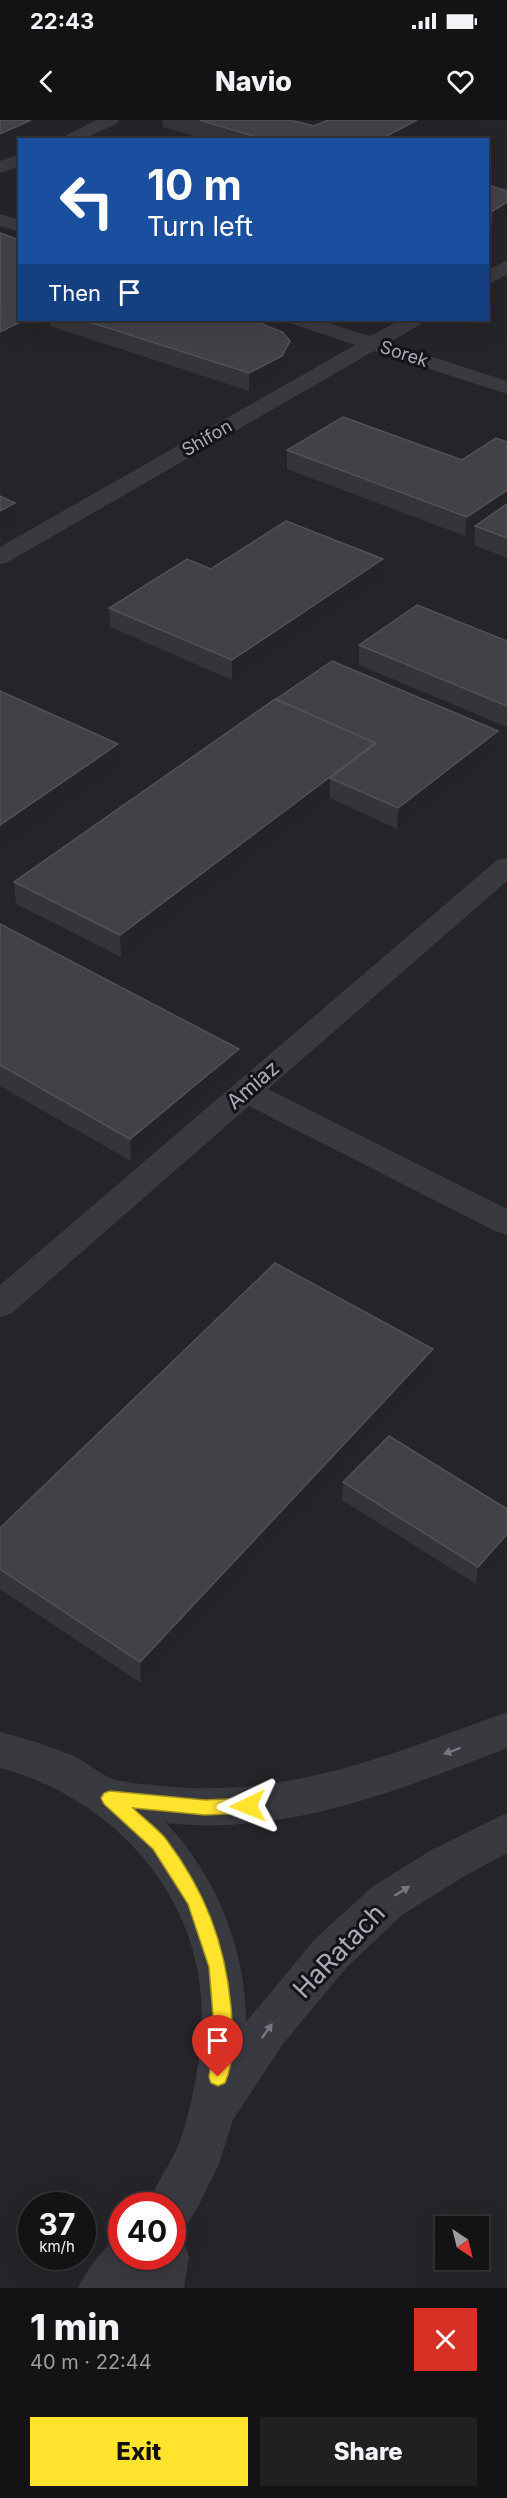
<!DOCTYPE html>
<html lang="en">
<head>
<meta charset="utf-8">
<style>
	:root { --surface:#131214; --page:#202022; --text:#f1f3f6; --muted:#9d9ea0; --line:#323234; --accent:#ffe32c }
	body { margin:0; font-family:Inter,sans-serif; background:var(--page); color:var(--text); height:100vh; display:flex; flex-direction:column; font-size:22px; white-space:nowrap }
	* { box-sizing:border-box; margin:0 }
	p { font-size:20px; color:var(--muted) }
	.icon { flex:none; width:33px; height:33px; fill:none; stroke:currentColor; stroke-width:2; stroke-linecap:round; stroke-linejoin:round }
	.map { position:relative; height:2168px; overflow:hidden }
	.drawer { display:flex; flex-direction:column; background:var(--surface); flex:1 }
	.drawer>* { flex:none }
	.guide { position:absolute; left:18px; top:18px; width:471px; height:183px; border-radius:0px; box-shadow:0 6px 24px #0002,0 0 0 2px var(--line); background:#1a4fa0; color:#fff; overflow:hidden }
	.needle { width:39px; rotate:145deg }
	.controls { position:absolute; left:435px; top:2096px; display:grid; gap:12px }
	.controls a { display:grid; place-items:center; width:54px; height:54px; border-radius:0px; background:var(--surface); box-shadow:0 6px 24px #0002,0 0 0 2px var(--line); font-size:30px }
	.speed { position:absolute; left:18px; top:2072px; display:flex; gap:12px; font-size:30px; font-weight:700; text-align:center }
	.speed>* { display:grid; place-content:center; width:78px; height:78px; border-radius:50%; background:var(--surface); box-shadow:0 6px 24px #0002,0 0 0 2px var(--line); line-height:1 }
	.speed small { font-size:15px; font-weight:400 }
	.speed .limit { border:9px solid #d22; background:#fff; color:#111 }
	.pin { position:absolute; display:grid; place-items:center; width:51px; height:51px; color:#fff; margin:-62px -26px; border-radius:50% 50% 50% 0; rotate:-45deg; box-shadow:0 0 6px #0007 }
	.pin .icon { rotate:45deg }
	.me { position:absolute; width:66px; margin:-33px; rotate:268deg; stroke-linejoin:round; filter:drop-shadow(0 0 4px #0008) }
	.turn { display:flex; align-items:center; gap:21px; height:126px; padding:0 30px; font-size:27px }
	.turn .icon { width:78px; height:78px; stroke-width:2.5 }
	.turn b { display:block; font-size:42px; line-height:51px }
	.then { display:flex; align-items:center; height:57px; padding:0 30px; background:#0003; gap:12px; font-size:22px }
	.round { display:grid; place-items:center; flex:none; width:63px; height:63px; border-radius:0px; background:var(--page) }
	.summary { display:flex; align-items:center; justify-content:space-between; height:102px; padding:0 30px }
	h1 { font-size:36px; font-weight:800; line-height:45px }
	.primary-button { display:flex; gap:12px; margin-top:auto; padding:12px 30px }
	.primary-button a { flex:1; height:69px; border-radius:0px; background:var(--accent); color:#111; font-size:24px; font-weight:800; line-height:69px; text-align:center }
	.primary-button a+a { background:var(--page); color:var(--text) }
	.status { display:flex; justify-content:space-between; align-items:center; height:42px; padding:0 30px; background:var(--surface); direction:ltr }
	.status svg { height:16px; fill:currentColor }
	header { display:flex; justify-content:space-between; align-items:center; height:78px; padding:0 30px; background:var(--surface); font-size:27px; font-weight:800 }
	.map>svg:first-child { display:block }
	.built { fill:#252428; fill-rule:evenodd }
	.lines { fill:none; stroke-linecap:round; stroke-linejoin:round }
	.minor { fill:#393940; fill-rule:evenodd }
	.wall { fill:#353439 }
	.shaded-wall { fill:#242327 }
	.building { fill:#414147; stroke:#525159; stroke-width:1.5 }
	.oneway { fill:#777884 }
	.route { fill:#ffe32c; stroke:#a6941d; stroke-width:1.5 }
	.labels { text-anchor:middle; stroke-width:6; stroke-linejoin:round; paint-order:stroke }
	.far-street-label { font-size:18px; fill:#a9abbb; stroke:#141316 }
	.street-label { font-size:21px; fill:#a9abbb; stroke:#141316 }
	.near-street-label { font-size:26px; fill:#a9abbb; stroke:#141316 }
</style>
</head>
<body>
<div class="status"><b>22:43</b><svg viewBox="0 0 49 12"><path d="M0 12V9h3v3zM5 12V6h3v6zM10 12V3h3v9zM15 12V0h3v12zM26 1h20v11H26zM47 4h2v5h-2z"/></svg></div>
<header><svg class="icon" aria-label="back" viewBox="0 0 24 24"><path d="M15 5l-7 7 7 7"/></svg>Navio<svg class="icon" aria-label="heart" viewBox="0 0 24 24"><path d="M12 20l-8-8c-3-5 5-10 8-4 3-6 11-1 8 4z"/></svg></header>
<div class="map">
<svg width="507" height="2168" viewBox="0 0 507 2168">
	<rect width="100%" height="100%" fill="#19181b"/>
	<!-- built -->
	<path class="built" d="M0 0H507V2168H0ZM20 20H488V200H20ZM32 2085H82V2136H32ZM122 2085H172V2136H122ZM446 2106H478V2139H446Z"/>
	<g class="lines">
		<!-- minor -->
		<g class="minor">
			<path d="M96 0H119L116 4 81 20H57Z"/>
			<path d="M20 34V46L0 53V41Z"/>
			<path d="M0 94 20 100V112L0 106Z"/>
			<path d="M507 140V155L488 164V150Z"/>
			<path d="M290 200H319L370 216 400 200H424L421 204 389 223 507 261V274L374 231 8 442 0 444V427L355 225 293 204Z"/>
			<path d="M507 738V761L268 969 507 1089V1115L495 1111 249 986 12 1193 0 1197V1165L497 740Z"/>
			<path d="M507 1592V1628C397 1671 287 1716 166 1703 216 1755 246 1830 246 1902L315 1819 372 1767 433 1729 507 1693V1733L463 1757 402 1795 345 1849 283 1924 233 2000 219 2044 197 2089 188 2102 172 2108V2085H147C158 2059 175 2039 183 2012 196 1969 204 1921 201 1876 193 1765 105 1675 0 1648V1612C25 1618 50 1626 74 1636 88 1643 103 1657 117 1660 132 1664 148 1664 163 1666 288 1679 392 1634 507 1592Z"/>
			<path d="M172 2115 182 2119 189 2136 184 2168H78C84 2153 107 2122 122 2116V2136H172Z"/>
		</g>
	</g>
	<!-- wall -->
	<g class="wall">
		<path d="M163 0H290L314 6 328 0H449L412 20H207L163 7Z"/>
		<path d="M488 65 507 71V96L492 106 488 104Z"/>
		<path d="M20 200H252L289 239 282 254 249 271 50 206Z"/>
		<path d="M507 322V438L474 425 475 409 465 416 287 349V330L462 340Z"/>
		<path d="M211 449 382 459 232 560 110 507 109 488Z"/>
		<path d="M507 521V607L359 545V525Z"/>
		<path d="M275 579 497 631 397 709 330 678 121 837 16 784 14 762Z"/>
		<path d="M0 804 239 929V951L131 1041 0 966Z"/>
		<path d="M431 1252 141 1563 0 1469V1408Z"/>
		<path d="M343 1362 507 1389V1429L476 1464 342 1380Z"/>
	</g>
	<!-- shaded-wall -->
	<g class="shaded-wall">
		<path d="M31 0 32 14 0 28V14Z"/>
		<path d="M417 0H449L412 20H379Z"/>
		<path d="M507 82V96L492 106 493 91Z"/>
		<path d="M24 200H50V206L0 231V212Z"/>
		<path d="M290 221 289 239 282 254 249 271V253Z"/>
		<path d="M507 370V388L475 406V409L465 416 467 397Z"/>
		<path d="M15 383 17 402 0 411V391Z"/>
		<path d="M383 439 382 459 232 560V540Z"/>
		<path d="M498 611 497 631 397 709 398 688Z"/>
		<path d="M375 623 374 644 330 658V678L121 837 120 815Z"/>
		<path d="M118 624 119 646 0 728V705Z"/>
		<path d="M239 929V951L131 1041 130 1019Z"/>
		<path d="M433 1229 431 1252 141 1563 140 1542Z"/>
		<path d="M507 1414V1429L476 1464 478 1447Z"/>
	</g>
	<!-- building -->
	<g class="building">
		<path d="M0 0H31L0 14Z"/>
		<path d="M199 0H290L314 6 328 0H417L379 20H267Z"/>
		<path d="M488 65 507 71V82L493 91 488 89Z"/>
		<path d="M0 113 20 120V200H24L0 212Z"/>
		<path d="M83 200H252L282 212 290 221 282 236 249 253Z"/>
		<path d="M343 297 462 340 496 318 507 322V370L467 397 287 330Z"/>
		<path d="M0 376 15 383 0 391Z"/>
		<path d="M507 384V418L475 406Z"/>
		<path d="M286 401 383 439 232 540 109 488 187 439 211 449Z"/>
		<path d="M417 485 507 521V586L359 525Z"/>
		<path d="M332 541 498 611 398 688 330 658 375 624H374L375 623 276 579Z"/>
		<path d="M0 571 118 624 0 705Z"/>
		<path d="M275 579 375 623 120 815 14 762Z"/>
		<path d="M0 804 239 929 130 1019 0 945Z"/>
		<path d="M275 1143 433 1229 140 1542 0 1449V1408Z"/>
		<path d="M389 1316 507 1389V1414L478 1447 343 1362Z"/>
	</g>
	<!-- one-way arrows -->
	<defs><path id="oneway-solid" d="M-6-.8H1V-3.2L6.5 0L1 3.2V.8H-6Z" transform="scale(1.5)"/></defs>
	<g class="oneway">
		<use href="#oneway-solid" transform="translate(452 1631) rotate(160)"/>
		<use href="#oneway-solid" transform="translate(402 1771) rotate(-32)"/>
		<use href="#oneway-solid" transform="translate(267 1911) rotate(-54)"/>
	</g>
	<!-- route -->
	<path class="route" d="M110 1671 205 1680 248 1678 254 1680 257 1686 254 1691 248 1693 205 1695 133 1688C143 1698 157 1708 166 1719 205 1771 225 1823 231 1887 233 1912 235 1939 225 1963L218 1966 211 1963 209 1957 215 1919 209 1847 188 1784 153 1729 104 1684 101 1678 104 1673Z"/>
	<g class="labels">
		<!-- far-street labels -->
		<g class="far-street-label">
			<text transform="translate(404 234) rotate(18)" y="6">Sorek</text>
			<text transform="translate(207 318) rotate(-30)" y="6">Shifon</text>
		</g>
		<!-- street labels -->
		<g class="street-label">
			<text transform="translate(253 965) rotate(-41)" y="7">Amiaz</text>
		</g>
		<!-- near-street labels -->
		<g class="near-street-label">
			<text transform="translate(339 1831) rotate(-46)" y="9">HaRatach</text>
		</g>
	</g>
</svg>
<div class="controls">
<a><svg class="needle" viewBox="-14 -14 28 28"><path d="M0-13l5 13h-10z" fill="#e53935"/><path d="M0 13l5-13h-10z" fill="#9d9ea0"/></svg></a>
</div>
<div class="speed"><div>37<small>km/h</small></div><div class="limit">40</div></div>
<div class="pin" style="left:218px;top:1957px;background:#d93025"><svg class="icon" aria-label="arrive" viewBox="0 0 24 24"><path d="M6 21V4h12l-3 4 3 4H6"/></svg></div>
<svg class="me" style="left:248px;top:1686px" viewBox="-20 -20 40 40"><path d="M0-17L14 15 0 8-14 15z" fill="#ffe32c" stroke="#fff" stroke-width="4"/></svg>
<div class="guide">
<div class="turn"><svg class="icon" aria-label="left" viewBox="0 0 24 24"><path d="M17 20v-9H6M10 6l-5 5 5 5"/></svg><div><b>10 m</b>Turn left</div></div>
<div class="then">Then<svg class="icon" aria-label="arrive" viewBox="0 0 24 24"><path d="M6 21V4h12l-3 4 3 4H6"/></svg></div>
</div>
</div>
<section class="drawer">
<div class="summary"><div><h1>1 min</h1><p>40 m · 22:44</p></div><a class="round" style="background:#d93025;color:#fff"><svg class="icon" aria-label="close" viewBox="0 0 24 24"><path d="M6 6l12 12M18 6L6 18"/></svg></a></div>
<div class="primary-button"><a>Exit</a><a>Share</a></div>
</section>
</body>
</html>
